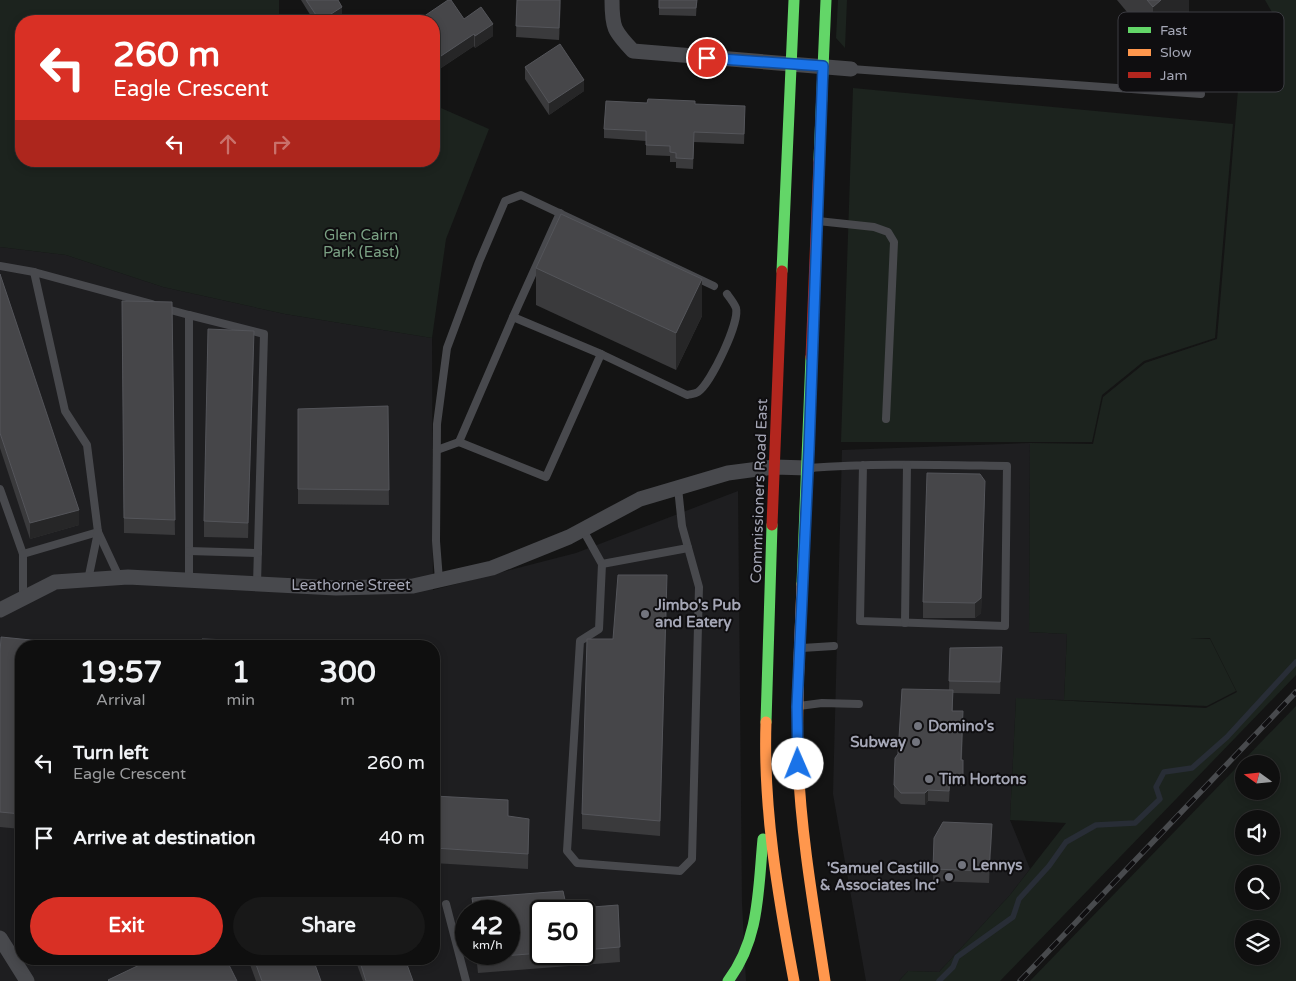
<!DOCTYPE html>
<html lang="en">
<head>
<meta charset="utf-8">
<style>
	:root { --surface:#0f0f0f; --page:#181818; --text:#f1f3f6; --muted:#9b9c9e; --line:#2f2f2f; --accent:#d93025 }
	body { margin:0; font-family:"Varela Round",sans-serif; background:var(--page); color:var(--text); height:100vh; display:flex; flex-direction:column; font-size:19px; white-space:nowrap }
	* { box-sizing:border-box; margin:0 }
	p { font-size:16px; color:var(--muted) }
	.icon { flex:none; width:28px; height:28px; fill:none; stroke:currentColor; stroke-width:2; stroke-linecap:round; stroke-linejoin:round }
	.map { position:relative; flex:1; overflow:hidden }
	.panel { position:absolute; left:15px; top:640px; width:425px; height:325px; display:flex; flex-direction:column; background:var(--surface); border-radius:20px; box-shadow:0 2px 8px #0003,0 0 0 1px var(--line) }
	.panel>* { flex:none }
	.guide { position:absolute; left:15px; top:15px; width:425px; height:152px; border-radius:20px; box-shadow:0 2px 8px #0003,0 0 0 1px var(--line); background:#d93025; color:#fff; overflow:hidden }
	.needle { width:32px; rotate:285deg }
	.buttons { position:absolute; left:1235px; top:755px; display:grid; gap:10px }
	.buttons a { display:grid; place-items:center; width:45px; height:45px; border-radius:50%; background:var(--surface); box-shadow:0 2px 8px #0003,0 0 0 1px var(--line); font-size:25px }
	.speed { position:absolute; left:455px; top:900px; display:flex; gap:10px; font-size:25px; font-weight:700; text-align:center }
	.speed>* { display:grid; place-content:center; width:65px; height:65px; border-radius:50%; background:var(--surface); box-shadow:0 2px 8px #0003,0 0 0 1px var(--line); line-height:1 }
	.speed small { font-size:12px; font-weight:400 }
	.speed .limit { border:2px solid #111; border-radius:8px; background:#fff; color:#111 }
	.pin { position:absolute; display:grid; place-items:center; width:42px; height:42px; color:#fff; margin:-21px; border:2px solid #fff; border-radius:50%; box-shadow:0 1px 5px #0007 }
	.me { position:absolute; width:55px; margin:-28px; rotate:359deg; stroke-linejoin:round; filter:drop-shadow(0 0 4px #0008) }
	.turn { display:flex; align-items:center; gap:18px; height:105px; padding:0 15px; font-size:22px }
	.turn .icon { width:65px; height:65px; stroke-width:2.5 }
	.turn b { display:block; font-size:35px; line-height:42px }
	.lanes { display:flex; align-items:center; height:48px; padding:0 15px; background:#0003; justify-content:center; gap:25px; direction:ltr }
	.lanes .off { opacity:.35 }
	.eta { display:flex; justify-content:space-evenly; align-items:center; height:85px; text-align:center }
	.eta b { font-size:30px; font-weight:700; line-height:35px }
	.primary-button { display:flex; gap:10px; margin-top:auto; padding:10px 15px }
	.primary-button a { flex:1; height:58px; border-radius:30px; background:var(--accent); color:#fff; font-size:20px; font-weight:700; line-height:58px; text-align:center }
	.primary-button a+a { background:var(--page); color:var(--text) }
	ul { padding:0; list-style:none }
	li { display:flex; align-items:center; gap:15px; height:75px; padding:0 15px }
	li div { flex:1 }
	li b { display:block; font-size:19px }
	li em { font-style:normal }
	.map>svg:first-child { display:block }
	.built { fill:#1e1e20; fill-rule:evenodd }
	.green { fill:#1c231e; fill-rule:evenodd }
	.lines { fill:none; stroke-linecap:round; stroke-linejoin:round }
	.stream { stroke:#282d36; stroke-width:5.5 }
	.lane { stroke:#48494d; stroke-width:8 }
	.street { stroke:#48494d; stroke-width:15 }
	.fast { stroke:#63d668; stroke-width:11 }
	.slow { stroke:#ff974d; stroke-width:11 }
	.jam { stroke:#b3261e; stroke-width:11 }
	.rail-casing { stroke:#484a4d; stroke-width:5.5 }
	.rail { stroke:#0f0e10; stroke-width:4; stroke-dasharray:11; stroke-linecap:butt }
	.wall { fill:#3a3a3c; fill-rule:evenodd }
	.shaded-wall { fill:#262627 }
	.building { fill:#464649; stroke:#54555a }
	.route-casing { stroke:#114b97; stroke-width:12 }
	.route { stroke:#1a73e8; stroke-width:9 }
	.poi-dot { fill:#72747d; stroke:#0f0e10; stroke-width:2 }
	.labels { text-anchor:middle; stroke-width:4; stroke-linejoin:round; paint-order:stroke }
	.park-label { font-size:15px; fill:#7ba184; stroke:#0f0e10 }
	.street-label { font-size:15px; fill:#a5a7b6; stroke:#0f0e10 }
	.poi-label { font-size:15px; font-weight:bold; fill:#a5a7b6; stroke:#0f0e10; text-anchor:start }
	.key { fill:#0f0e10; stroke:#3c3c42; stroke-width:1 }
	.key-label { font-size:14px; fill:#a5a7b6 }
</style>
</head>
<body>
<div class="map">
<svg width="1296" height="981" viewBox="0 0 1296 981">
	<rect width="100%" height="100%" fill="#141414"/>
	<!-- built -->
	<g class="built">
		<path d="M0 247 66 255 163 287 285 314 432 338 433 590 576 553 738 491 742 903 746 981H0ZM21 646H434V959H21ZM466 911H509V954H466ZM541 911H584V954H541Z"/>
		<path d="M1030 443 1029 632 1067 634 1064 700 1016 699 1010 820 1030 869 1010 895 939 972 908 971 899 981H866L833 794 842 450Z"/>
	</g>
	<!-- green -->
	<g class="green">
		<path d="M0 0H279V21H21V161H434V105L489 129 446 239 432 338 285 314 163 287 66 255 0 247Z"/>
		<path d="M838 0H847L845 48 836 38Z"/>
		<path d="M1265 0H1296V675L1000 981H899L908 971 939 972 1010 895 1066 823 1010 820 1016 698 1206 708 1237 692 1210 638H1190L1210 639 1236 691 1207 706 1064 700 1067 634 1029 632 1030 443 1093 444 1103 397 1145 363 1217 339 1238 90 1277 21Z"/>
		<path d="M853 88 1233 124 1215 338 1144 361 1102 395 1092 442H841Z"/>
		<path d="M1296 706V981H1030ZM1244 764H1271V791H1244ZM1244 819H1271V846H1244ZM1244 874H1271V901H1244ZM1244 929H1271V956H1244Z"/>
	</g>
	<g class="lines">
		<!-- stream -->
		<path class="stream" d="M939 981 953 967 957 957 1013 917 1019 899 1049 866 1066 842 1096 825 1135 823 1160 799 1156 787 1164 772 1192 768 1227 737 1296 662"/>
		<!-- lane -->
		<g class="lane">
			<path d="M851 69 1201 94"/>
			<path d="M818 221 874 227 888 232 894 242 886 419"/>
			<path d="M0 266 34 272"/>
			<path d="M163 308 189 315V580"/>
			<path d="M189 315 264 334 257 584"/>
			<path d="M601 354 687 395C691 394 695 394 698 392 711 383 740 322 736 308 734 303 730 298 727 294"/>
			<path d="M459 442 513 317"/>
			<path d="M437 450 459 442 546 477 601 354 513 317 560 213"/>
			<path d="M808 468C874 463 940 465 1007 466L1005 626 860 621 863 465"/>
			<path d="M0 489 23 554V599"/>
			<path d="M583 530 602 564 599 629 580 641 567 851 577 863 680 871 692 859 699 587 682 526 678 488"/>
			<path d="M189 551 258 553"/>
			<path d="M23 554 98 532"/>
			<path d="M602 564 688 548"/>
			<path d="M119 577 98 532 87 445 65 411 34 272 152 304"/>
			<path d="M88 580 98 532"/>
			<path d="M439 580 436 541 437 424 447 348 479 262 505 201 521 195 714 286"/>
			<path d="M905 623 907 465"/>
			<path d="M802 648 834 646"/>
			<path d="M799 706 822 703 859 704"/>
			<path d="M446 904 466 981"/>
		</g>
		<!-- street -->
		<g class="street">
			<path d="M612 0C612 28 614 31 633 51L851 69"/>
			<path d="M0 610 55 582 128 577 336 588 413 586 492 568 569 537 640 499 728 473 774 467 808 468"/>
			<path d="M0 938 27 981"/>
		</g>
		<!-- fast -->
		<g class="fast">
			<path d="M819 160 826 0"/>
			<path d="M782 271 794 0"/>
			<path d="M802 584 811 357"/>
			<path d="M766 722 772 525"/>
			<path d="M728 981C760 939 758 889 763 839"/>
		</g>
		<!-- slow -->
		<g class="slow">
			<path d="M802 584C800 643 796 703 798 762 801 835 814 909 825 981"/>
			<path d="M766 722C763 809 778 896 794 981"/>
		</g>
		<!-- jam -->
		<g class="jam">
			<path d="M811 357 819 160"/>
			<path d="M772 525 782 271"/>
		</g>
		<defs>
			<path id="rail" d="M1020 981 1296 692"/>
		</defs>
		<!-- rail casing -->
		<use href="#rail" class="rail-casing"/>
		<!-- rail -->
		<use href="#rail" class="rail"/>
	</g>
	<!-- wall -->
	<g class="wall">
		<path d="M301 0H338L342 15 333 21H314Z"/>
		<path d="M517 0H561L559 40 516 37Z"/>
		<path d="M659 0H697L696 16 659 15Z"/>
		<path d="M1117 0H1189V14L1153 43Z"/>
		<path d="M464 19 493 36 475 48 474 46 438 70 434 63V21Z"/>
		<path d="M525 67 584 91 549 115 525 79Z"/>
		<path d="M647 103 695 104 745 116 744 144 694 142 693 169 676 168V162H670V156L646 155V141L604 138V129Z"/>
		<path d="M536 268 702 316 676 370 536 305Z"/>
		<path d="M0 274 79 525 30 539 0 448Z"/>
		<path d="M122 301 172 302 175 535 124 533Z"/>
		<path d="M254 346 248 538 204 537V521Z"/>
		<path d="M388 406 389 505 298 504V409Z"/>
		<path d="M985 497 981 613 975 618H923V602Z"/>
		<path d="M667 590 660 836 582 829V814L613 639Z"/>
		<path d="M21 646V829L0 827V653Z"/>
		<path d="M950 648 1002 659 1000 694 953 693V711L963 723 962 760H963V786L950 785 949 802 928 801 925 805 901 804 894 797V785L949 690Z"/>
		<path d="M434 796 508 816 529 819 528 869 434 863Z"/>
		<path d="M992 836 989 883 933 881 934 838Z"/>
		<path d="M563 891 567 909 618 905 620 962 478 973 476 954H509V911H472V898ZM541 911H584V954H541Z"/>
		<path d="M248 959H313L321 981H256Z"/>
		<path d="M355 959H405L413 981H363Z"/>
	</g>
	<!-- shaded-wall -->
	<g class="shaded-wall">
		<path d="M560 0H561L559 40V28Z"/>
		<path d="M1161 0H1189V14L1153 43V7Z"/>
		<path d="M342 7V15L333 21H320Z"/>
		<path d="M493 24V36L475 48V36Z"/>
		<path d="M474 34V46L438 70V58Z"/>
		<path d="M584 80V91L549 115V103Z"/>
		<path d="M702 279V316L676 370V333Z"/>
		<path d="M254 331V346L248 538V523Z"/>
		<path d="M985 481 981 613 975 618V603Z"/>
		<path d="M79 510V525L30 539V523Z"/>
		<path d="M667 575V590L660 836V821Z"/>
		<path d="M1002 647V659L1000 694V682Z"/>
		<path d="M928 790V801L925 805V793Z"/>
		<path d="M992 824V836L989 883V871Z"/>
	</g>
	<!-- building -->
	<g class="building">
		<path d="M306 0H338L342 7 320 21Z"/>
		<path d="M448 0H451L464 19 481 7 493 24 475 36 474 34 438 58 434 52V21H417Z"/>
		<path d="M517 0H560L559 28 516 26Z"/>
		<path d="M659 0H697L696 8H659Z"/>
		<path d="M1147 0H1161L1153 7Z"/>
		<path d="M358 17 377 21H357Z"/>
		<path d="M560 44 584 80 549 103 525 67Z"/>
		<path d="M648 99 695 101V104L745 106 744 134 694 132 693 159 676 158V153L670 152V146L646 145V131L604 129 606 101 647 103Z"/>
		<path d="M561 214 702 279 676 333 536 268Z"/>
		<path d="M0 274 79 510 30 523 0 433Z"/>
		<path d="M122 301 172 302 175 520 124 518Z"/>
		<path d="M208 329 254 331 248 523 204 521Z"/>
		<path d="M388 406 389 490 298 489V409Z"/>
		<path d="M927 473 980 474 985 481 981 598 975 603 923 602Z"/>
		<path d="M618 575H667L660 821 582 814 587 639H613Z"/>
		<path d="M1 637 61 643V646H21V814L0 812V653Z"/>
		<path d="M202 639 403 646H201Z"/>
		<path d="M1002 647 1000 682 949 681 950 648Z"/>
		<path d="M902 689 953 690 952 711H963L961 760H963V775L950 774 949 791 928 790 925 793H901L894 785 895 758 898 754Z"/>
		<path d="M434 796 508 800V816L529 819 528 854 434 848Z"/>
		<path d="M943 822 992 824 989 871 933 869 934 838Z"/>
		<path d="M563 891 567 909 618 905 620 947 584 950V911H541V953L478 958V954H509V911H474L472 898Z"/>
		<path d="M152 959H226L237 981H109L108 980Z"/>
		<path d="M254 959H313L321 981H262Z"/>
		<path d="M359 959H405L413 981H366Z"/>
	</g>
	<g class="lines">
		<defs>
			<path id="route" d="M707 58 823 66 809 449 797 707 798 764"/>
		</defs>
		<!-- route casing -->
		<use href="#route" class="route-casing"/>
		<!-- route -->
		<use href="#route" class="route"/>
	</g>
	<!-- markers -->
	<g class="poi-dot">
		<circle cx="645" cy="614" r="5"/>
		<circle cx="918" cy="726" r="5"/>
		<circle cx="916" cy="742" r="5"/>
		<circle cx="929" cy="779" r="5"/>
		<circle cx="962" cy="865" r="5"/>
		<circle cx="949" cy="877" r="5"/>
	</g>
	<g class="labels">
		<!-- park labels -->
		<g class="park-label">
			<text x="361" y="240">Glen Cairn<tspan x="361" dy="17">Park (East)</tspan></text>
		</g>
		<!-- street labels -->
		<g class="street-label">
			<text transform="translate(759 491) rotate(-88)" y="5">Commissioners Road East</text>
			<text x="351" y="590">Leathorne Street</text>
		</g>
		<!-- poi labels -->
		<g class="poi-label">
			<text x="655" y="610">Jimbo's Pub<tspan x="655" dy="17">and Eatery</tspan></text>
			<text x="928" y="731">Domino's</text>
			<text x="906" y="747" text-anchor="end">Subway</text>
			<text x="939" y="784">Tim Hortons</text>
			<text x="972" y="870">Lennys</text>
			<text x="939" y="873" text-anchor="end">'Samuel Castillo<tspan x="939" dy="17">&amp; Associates Inc'</tspan></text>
		</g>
	</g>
	<!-- legend -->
	<rect x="1118" y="12" width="166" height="80" rx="8" class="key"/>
	<rect x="1128" y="27" width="23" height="6" fill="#63d668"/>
	<rect x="1128" y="49" width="23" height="7" fill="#ff974d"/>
	<rect x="1128" y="72" width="23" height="6" fill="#b3261e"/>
	<g class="key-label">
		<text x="1160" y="35">Fast</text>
		<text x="1160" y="57">Slow</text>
		<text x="1160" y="80">Jam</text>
	</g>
</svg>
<div class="buttons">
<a><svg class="needle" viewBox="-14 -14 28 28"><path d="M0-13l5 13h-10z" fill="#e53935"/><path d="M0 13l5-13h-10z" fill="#9b9c9e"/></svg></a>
<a><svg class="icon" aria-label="sound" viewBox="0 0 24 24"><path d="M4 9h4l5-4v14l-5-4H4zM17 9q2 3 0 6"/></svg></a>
<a><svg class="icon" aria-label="search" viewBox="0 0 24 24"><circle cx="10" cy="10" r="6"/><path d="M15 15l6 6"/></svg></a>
<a><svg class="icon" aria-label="layers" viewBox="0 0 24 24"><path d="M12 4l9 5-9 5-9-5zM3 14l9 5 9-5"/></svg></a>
</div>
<div class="speed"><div>42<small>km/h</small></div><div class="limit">50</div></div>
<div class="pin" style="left:707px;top:58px;background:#d93025"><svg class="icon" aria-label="arrive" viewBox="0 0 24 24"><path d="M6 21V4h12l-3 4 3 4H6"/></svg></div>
<svg class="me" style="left:798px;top:764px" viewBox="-20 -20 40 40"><circle r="19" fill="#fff"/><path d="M0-13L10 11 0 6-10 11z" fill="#1a73e8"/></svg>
<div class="guide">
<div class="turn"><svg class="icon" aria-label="left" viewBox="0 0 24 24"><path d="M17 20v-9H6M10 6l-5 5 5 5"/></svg><div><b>260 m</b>Eagle Crescent</div></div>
<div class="lanes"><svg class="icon" aria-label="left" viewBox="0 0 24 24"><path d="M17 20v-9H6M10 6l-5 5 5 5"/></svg><svg class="icon off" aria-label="ahead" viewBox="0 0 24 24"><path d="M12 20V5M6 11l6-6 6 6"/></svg><svg class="icon off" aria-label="right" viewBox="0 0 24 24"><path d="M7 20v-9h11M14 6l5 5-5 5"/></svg></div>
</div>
<section class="panel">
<div class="eta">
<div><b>19:57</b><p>Arrival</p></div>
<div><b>1</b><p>min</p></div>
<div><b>300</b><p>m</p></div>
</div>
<ul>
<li><svg class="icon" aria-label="left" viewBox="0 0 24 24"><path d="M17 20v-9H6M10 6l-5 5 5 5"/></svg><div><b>Turn left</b><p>Eagle Crescent</p></div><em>260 m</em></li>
<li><svg class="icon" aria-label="arrive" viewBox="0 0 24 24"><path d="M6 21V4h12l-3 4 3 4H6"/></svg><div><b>Arrive at destination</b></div><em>40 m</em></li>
</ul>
<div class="primary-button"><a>Exit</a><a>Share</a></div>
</section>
</div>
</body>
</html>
